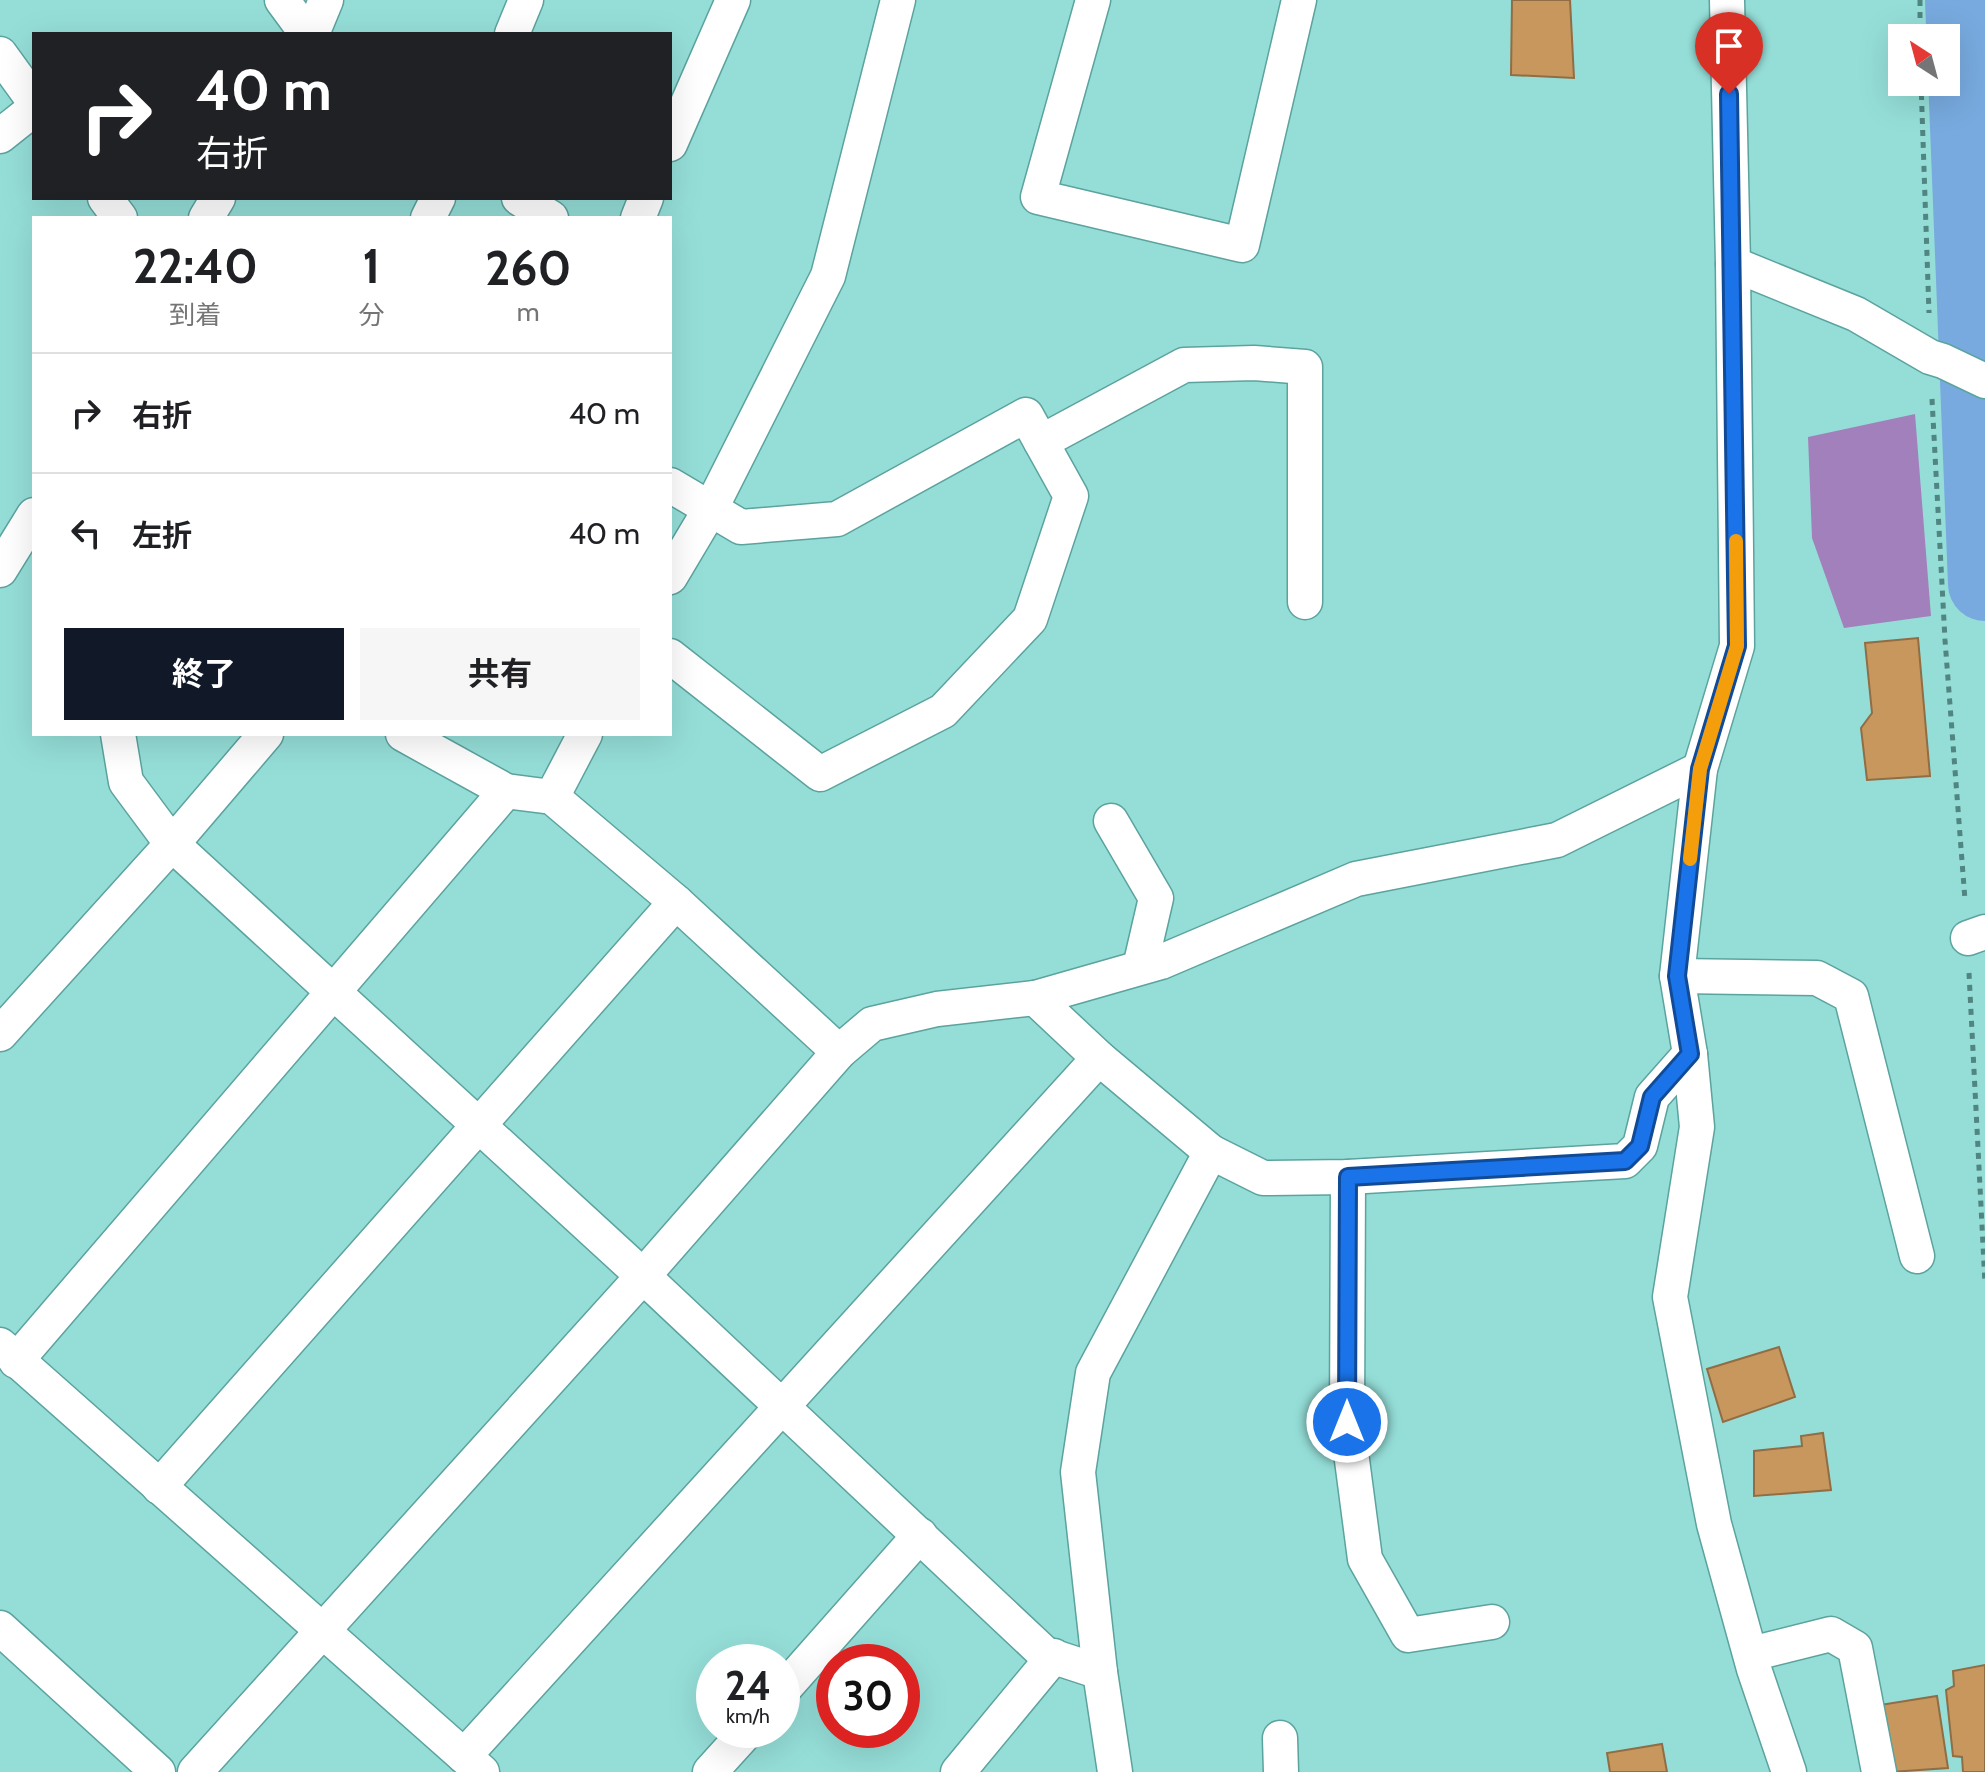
<!DOCTYPE html>
<html lang="ja">
<head>
<meta charset="utf-8">
<style>
	:root { --surface:#fff; --page:#f6f6f6; --text:#202124; --muted:#757577; --line:#e0e0e0; --accent:#111827 }
	body { margin:0; font-family:Cabin,"Noto Sans JP",sans-serif; background:var(--page); color:var(--text); height:100vh; display:flex; flex-direction:column; font-size:30px; white-space:nowrap }
	* { box-sizing:border-box; margin:0 }
	p { font-size:26px; color:var(--muted) }
	.icon { flex:none; width:44px; height:44px; fill:none; stroke:currentColor; stroke-width:2; stroke-linecap:round; stroke-linejoin:round }
	.map { position:relative; flex:1; overflow:hidden }
	.details { position:absolute; left:32px; top:216px; width:640px; height:520px; display:flex; flex-direction:column; background:var(--surface); border-radius:0px; box-shadow:0 8px 32px #0002 }
	.details>* { flex:none }
	.guide { position:absolute; left:32px; top:32px; width:640px; height:168px; border-radius:0px; box-shadow:0 8px 32px #0002; background:#202124; color:#fff; overflow:hidden }
	.needle { width:52px; rotate:324deg }
	.controls { position:absolute; left:1888px; top:24px; display:grid; gap:16px }
	.controls a { display:grid; place-items:center; width:72px; height:72px; border-radius:0px; background:var(--surface); box-shadow:0 8px 32px #0002; font-size:40px }
	.speed { position:absolute; left:696px; top:1644px; display:flex; gap:16px; font-size:40px; font-weight:700; text-align:center }
	.speed>* { display:grid; place-content:center; width:104px; height:104px; border-radius:50%; background:var(--surface); box-shadow:0 8px 32px #0002; line-height:1 }
	.speed small { font-size:20px; font-weight:400 }
	.speed .limit { border:12px solid #d22; background:#fff; color:#111 }
	.pin { position:absolute; display:grid; place-items:center; width:68px; height:68px; color:#fff; margin:-82px -34px; border-radius:50% 50% 50% 0; rotate:-45deg; box-shadow:0 0 8px #0007 }
	.pin .icon { rotate:45deg }
	.me { position:absolute; width:88px; margin:-44px; rotate:0deg; stroke-linejoin:round; filter:drop-shadow(0 0 6px #0008) }
	.turn { display:flex; align-items:center; gap:28px; height:168px; padding:0 32px; font-size:36px }
	.turn .icon { width:104px; height:104px; stroke-width:2.5 }
	.turn b { display:block; font-size:56px; line-height:68px }
	.eta { display:flex; justify-content:space-evenly; align-items:center; height:136px; text-align:center }
	.eta b { font-size:48px; font-weight:700; line-height:56px }
	.action { display:flex; gap:16px; margin-top:auto; padding:16px 32px }
	.action a { flex:1; height:92px; border-radius:0px; background:var(--accent); color:#fff; font-size:32px; font-weight:700; line-height:92px; text-align:center }
	.action a+a { background:var(--page); color:var(--text) }
	ul { padding:0; list-style:none }
	li { display:flex; align-items:center; gap:24px; height:120px; padding:0 32px; border-top:2px solid var(--line) }
	li div { flex:1 }
	li b { display:block; font-size:30px }
	li em { font-style:normal }
	.map>svg:first-child { display:block }
	.forest { fill:#a280bb }
	.lines { fill:none; stroke-linecap:round; stroke-linejoin:round }
	.river { stroke:#78aadf; stroke-width:74 }
	.building { fill:#c7975e; stroke:#906d44; stroke-width:2 }
	.street-casing { stroke:#5ba39e; stroke-width:37 }
	.path { stroke:#508581; stroke-width:5; stroke-dasharray:6 6; stroke-linecap:butt }
	.street { stroke:#fff; stroke-width:34 }
	.route-casing { stroke:#114b97; stroke-width:20 }
	.route { stroke:#1a73e8; stroke-width:14 }
	.slow { stroke:#f59e0b; stroke-width:14 }
</style>
</head>
<body>
<div class="map">
<svg width="1985" height="1772" viewBox="0 0 1985 1772">
	<rect width="100%" height="100%" fill="#95ded8"/>
	<!-- forest -->
	<path class="forest" d="M1915 414 1931 616 1844 628 1812 538 1808 437Z"/>
	<g class="lines">
		<!-- river -->
		<path class="river" d="M1962 0 1985 584"/>
	</g>
	<!-- building -->
	<g class="building">
		<path d="M1512 0H1570L1574 78 1511 75Z"/>
		<path d="M1918 638 1930 776 1867 780 1861 728 1872 713 1865 643Z"/>
		<path d="M1779 1347 1795 1397 1723 1422 1707 1369Z"/>
		<path d="M1823 1433 1831 1490 1754 1496V1451L1802 1446 1801 1436Z"/>
		<path d="M1985 1665V1772H1963L1962 1757 1953 1756 1946 1690 1954 1686 1953 1671Z"/>
		<path d="M1937 1696 1948 1768 1891 1772 1880 1705Z"/>
		<path d="M1662 1744 1667 1772H1610L1607 1753Z"/>
	</g>
	<g class="lines">
		<defs>
			<g id="street">
				<path d="M282 0 307 34"/>
				<path d="M1093 0 1038 197 1242 245 1299 0"/>
				<path d="M1727 0 1733 264 1737 646 1700 769 1677 976 1690 1054 1697 1127 1670 1297 1714 1524 1754 1669 1789 1772"/>
				<path d="M312 34 326 0"/>
				<path d="M512 34 526 0"/>
				<path d="M0 54 34 101"/>
				<path d="M0 136 34 109"/>
				<path d="M670 144 733 0"/>
				<path d="M105 198 120 218"/>
				<path d="M519 198 551 218"/>
				<path d="M206 218 218 198"/>
				<path d="M428 218 438 198"/>
				<path d="M638 218 646 198"/>
				<path d="M1733 264 1856 314 1930 357 1943 361 1985 381"/>
				<path d="M1041 442 1184 365 1254 363 1305 367V602"/>
				<path d="M670 485 741 527 837 519 1026 415 1071 496 1030 619 943 711 820 774 670 656"/>
				<path d="M0 570 34 515"/>
				<path d="M670 577 711 508 828 276 898 0"/>
				<path d="M118 734 126 782 172 844 643 1276 1045 1654 1100 1672"/>
				<path d="M403 734 506 791 552 797 676 902 839 1052"/>
				<path d="M552 797 585 734"/>
				<path d="M1111 821 1156 898 1140 967"/>
				<path d="M1968 938 1985 932"/>
				<path d="M1677 976 1817 978 1851 996 1917 1256"/>
				<path d="M1035 998 1161 962 1356 879 1557 840 1700 769"/>
				<path d="M0 1034 172 844 266 734"/>
				<path d="M1348 1177 1347 1422 1365 1559 1408 1635 1492 1622"/>
				<path d="M0 1345 482 1772"/>
				<path d="M16 1361 506 791"/>
				<path d="M159 1487 676 902"/>
				<path d="M0 1628 158 1772"/>
				<path d="M1751 1654 1831 1634 1855 1648 1879 1772"/>
				<path d="M782 1691 920 1535"/>
				<path d="M1280 1738 1281 1772"/>
				<path d="M464 1756 1099 1058"/>
				<path d="M195 1772 643 1276 839 1052 872 1024 937 1009 1035 998 1099 1058 1211 1152"/>
				<path d="M710 1772 748 1730"/>
				<path d="M958 1772 1054 1656"/>
				<path d="M1115 1772 1100 1672 1078 1472 1093 1373 1211 1152 1263 1178 1348 1177 1625 1161 1640 1146 1652 1097 1690 1054"/>
			</g>
		</defs>
		<!-- street casing -->
		<use href="#street" class="street-casing"/>
		<!-- path -->
		<g class="path">
			<path d="M1920 0V38"/>
			<path d="M1921 82 1929 313"/>
			<path d="M1932 399 1945 640 1965 900"/>
			<path d="M1969 973 1985 1284"/>
		</g>
		<!-- street -->
		<use href="#street" class="street"/>
	</g>
	<g class="lines">
		<defs>
			<path id="route" d="M1347 1422 1348 1177 1625 1161 1640 1146 1652 1097 1690 1054 1677 976 1700 769 1737 646 1729 94"/>
		</defs>
		<!-- route casing -->
		<use href="#route" class="route-casing"/>
		<!-- route -->
		<use href="#route" class="route"/>
		<!-- slow -->
		<path class="slow" d="M1690 859 1700 769 1737 646 1736 541"/>
	</g>
</svg>
<div class="controls">
<a><svg class="needle" viewBox="-14 -14 28 28"><path d="M0-13l5 13h-10z" fill="#e53935"/><path d="M0 13l5-13h-10z" fill="#757577"/></svg></a>
</div>
<div class="speed"><div>24<small>km/h</small></div><div class="limit">30</div></div>
<div class="pin" style="left:1729px;top:94px;background:#d93025"><svg class="icon" aria-label="arrive" viewBox="0 0 24 24"><path d="M6 21V4h12l-3 4 3 4H6"/></svg></div>
<svg class="me" style="left:1347px;top:1422px" viewBox="-20 -20 40 40"><circle r="17" fill="#1a73e8" stroke="#fff" stroke-width="3"/><path d="M0-11L8 9 0 5-8 9z" fill="#fff"/></svg>
<div class="guide">
<div class="turn"><svg class="icon" aria-label="right" viewBox="0 0 24 24"><path d="M7 20v-9h11M14 6l5 5-5 5"/></svg><div><b>40 m</b>右折</div></div>
</div>
<section class="details">
<div class="eta">
<div><b>22:40</b><p>到着</p></div>
<div><b>1</b><p>分</p></div>
<div><b>260</b><p>m</p></div>
</div>
<ul>
<li><svg class="icon" aria-label="right" viewBox="0 0 24 24"><path d="M7 20v-9h11M14 6l5 5-5 5"/></svg><div><b>右折</b></div><em>40 m</em></li>
<li><svg class="icon" aria-label="left" viewBox="0 0 24 24"><path d="M17 20v-9H6M10 6l-5 5 5 5"/></svg><div><b>左折</b></div><em>40 m</em></li>
</ul>
<div class="action"><a>終了</a><a>共有</a></div>
</section>
</div>
</body>
</html>
